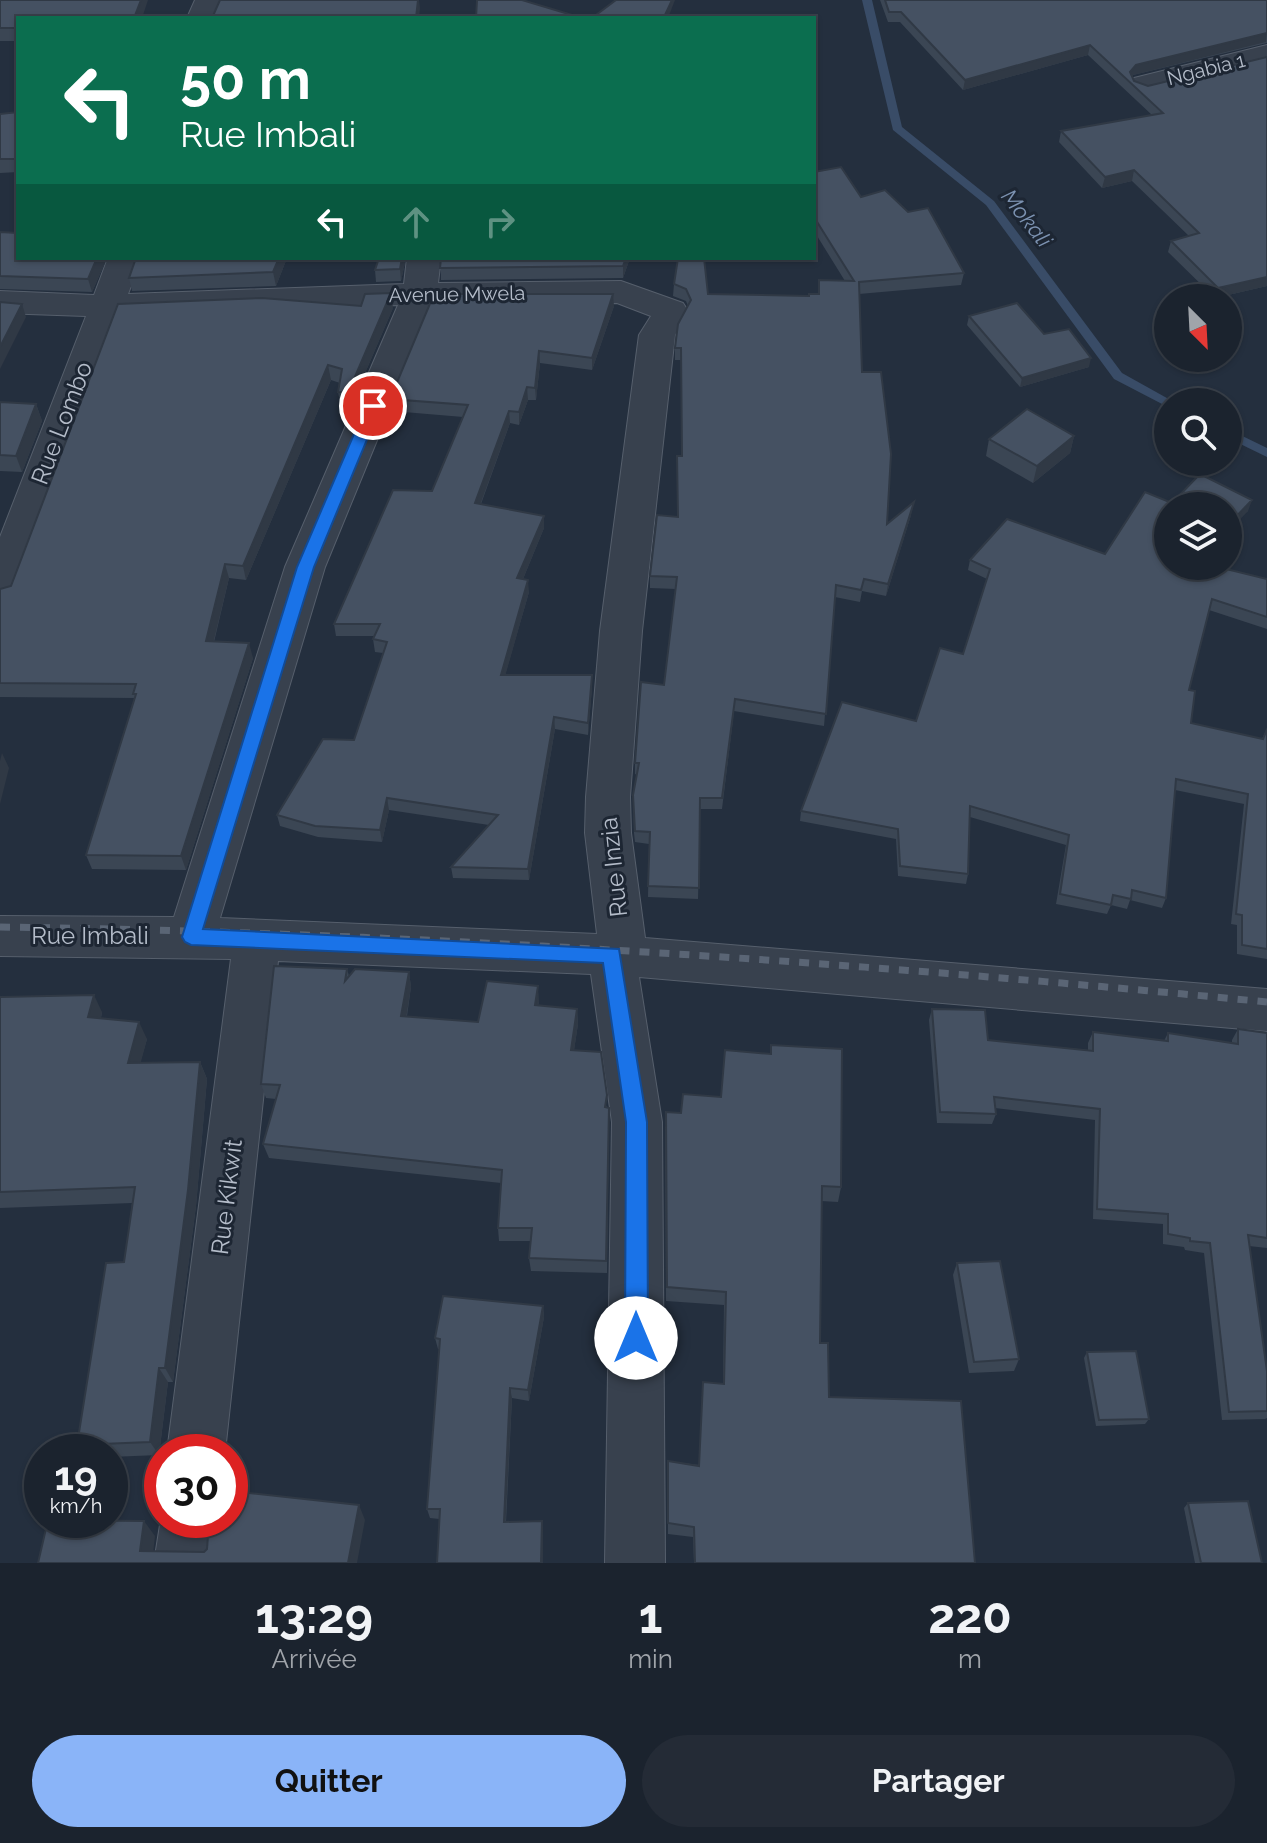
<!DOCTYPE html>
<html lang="fr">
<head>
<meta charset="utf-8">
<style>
	:root { --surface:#1b232e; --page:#242b36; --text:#f1f3f6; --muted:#a0a4aa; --line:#39404a; --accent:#8ab4f8 }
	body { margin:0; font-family:Raleway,sans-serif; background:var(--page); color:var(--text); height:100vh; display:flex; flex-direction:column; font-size:30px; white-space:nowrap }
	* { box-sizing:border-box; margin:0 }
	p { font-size:26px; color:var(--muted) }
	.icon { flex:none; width:44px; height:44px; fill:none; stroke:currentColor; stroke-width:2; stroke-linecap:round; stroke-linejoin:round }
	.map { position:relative; height:1563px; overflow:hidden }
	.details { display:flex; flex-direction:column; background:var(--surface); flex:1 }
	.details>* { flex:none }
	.banner { position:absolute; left:16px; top:16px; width:800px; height:244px; border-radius:0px; box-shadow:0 2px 6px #0004,0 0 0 2px var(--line); background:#0b6e4f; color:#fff; overflow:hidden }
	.needle { width:52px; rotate:156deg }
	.tools { position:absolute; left:1154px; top:284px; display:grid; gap:16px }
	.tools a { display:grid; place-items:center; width:88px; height:88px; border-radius:50%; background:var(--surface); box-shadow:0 2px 6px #0004,0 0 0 2px var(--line); font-size:40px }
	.speed { position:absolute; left:24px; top:1434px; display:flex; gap:16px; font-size:40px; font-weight:700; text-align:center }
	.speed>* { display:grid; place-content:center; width:104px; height:104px; border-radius:50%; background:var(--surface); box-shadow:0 2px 6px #0004,0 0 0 2px var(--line); line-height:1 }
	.speed small { font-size:20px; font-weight:400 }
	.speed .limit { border:12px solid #d22; background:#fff; color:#111 }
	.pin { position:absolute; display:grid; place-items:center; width:68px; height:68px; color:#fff; margin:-34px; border:4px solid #fff; border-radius:50%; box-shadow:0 2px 8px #0007 }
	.me { position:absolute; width:88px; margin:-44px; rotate:0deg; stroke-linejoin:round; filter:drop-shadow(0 0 6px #0008) }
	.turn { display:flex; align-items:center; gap:28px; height:168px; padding:0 32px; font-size:36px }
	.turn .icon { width:104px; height:104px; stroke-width:2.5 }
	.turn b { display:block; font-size:56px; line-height:68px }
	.lanes { display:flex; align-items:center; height:76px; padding:0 32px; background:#0003; justify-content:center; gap:40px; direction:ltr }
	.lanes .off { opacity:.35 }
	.eta { display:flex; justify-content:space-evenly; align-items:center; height:136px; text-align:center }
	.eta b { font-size:48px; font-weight:700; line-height:56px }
	.cta { display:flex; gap:16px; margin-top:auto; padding:16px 32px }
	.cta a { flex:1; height:92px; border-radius:48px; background:var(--accent); color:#111; font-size:32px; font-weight:700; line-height:92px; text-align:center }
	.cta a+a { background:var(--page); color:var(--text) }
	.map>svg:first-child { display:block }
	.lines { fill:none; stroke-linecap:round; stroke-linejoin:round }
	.stream { fill:#394c67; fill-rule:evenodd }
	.minor-casing { stroke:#565f6c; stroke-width:2 }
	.minor { fill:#38414e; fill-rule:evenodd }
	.rail { stroke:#5a6575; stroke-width:7; stroke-dasharray:10 10; stroke-linecap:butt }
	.wall { fill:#3b4654 }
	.shaded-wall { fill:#303945 }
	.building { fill:#455162; stroke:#303945; stroke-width:2 }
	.route { fill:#1a73e8; stroke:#114b97; stroke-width:2 }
	.labels { text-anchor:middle; stroke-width:6; stroke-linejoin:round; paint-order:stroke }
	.far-street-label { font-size:20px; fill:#b4bcc9; stroke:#1d2633 }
	.far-water-label { font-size:22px; font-style:italic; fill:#7c92b1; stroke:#1d2633 }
	.street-label { font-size:24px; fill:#b4bcc9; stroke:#1d2633 }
</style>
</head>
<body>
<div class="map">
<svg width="1267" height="1563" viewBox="0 0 1267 1563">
	<rect width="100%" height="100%" fill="#242f3e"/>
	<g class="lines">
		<!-- stream -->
		<g class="stream">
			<path d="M862 0H872L902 127 994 201 1122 373 1174 402H1168V406L1164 405 1114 379 986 205 893 130Z"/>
			<path d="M1228 429 1267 448V457L1228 438Z"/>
		</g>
		<defs>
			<g id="minor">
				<path d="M195 0H223L217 18H187Z"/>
				<path d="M1267 45V63L1145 93 1134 90 1130 84 1134 78Z"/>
				<path d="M108 258H142L128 294 404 284 407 258H441L438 283 621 281 683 303 688 311 675 335 642 631 630 797 631 833 645 938 1267 989V1031L639 977 662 1122 665 1563H605L612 1122 591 974 278 961 225 1452H167L231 959 0 956V916L174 917 285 567 398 305 120 316 20 589 14 599 0 603V537L86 316 0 313V291L94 295ZM617 303 651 316 639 335 600 631 586 797 585 833 597 934 220 918 325 567 433 304Z"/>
				<path d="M162 1512V1520H217L214 1563H154Z"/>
			</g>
		</defs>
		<!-- minor casing -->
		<use href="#minor" class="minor-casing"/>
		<!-- minor -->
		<use href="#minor" class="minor"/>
		<!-- rail -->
		<path class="rail" d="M0 927C423 933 846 961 1267 1002"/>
	</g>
	<!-- wall -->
	<g class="wall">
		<path d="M0 0 18 18V41H0Z"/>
		<path d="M880 0H1267V43L1133 75 1132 77 1134 81 1148 86 1267 286 1215 298 1168 252 1171 241 1189 236 1132 181 1102 188 1059 142 1061 131 1152 115 1088 55 963 90 900 22H888Z"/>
		<path d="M18 112V172L0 173V114Z"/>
		<path d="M814 172 861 197 964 273 961 285 859 294 862 372 887 524 911 515 886 596 862 591 860 602 835 597 824 726 734 711 722 809H700L698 899 648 897 649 844 635 842 634 833 633 795 637 775 635 774V763L664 685 676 589 650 588V576L677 516 682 456 681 360H675V348L688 306 686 301 673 296 674 284 708 294 809 296 818 294 819 280 845 281 814 231Z"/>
		<path d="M0 232 18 258H107L92 292 0 289Z"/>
		<path d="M136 258H287L276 286 132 291 129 278Z"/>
		<path d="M406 258 401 281 376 282 375 270Z"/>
		<path d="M441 258H630L623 278 441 280Z"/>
		<path d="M614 306 592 370 540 363 536 400H528L519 425 510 423 481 504 544 528 523 579 529 592 505 675 592 687 588 735 555 729 529 880 453 878 451 867 489 825 389 810 382 842 318 837 280 826 277 815 354 740 383 653 375 652 373 639 374 636H336L334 624 432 491 463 417 392 411 390 399Z"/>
		<path d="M393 308 350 408 341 407 338 392 340 383 331 380 246 580 229 578 214 642 253 658 186 870 92 869 86 855 135 698 0 697V589L11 586Z"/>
		<path d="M969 316 1044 334 1089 367 1020 387 967 325Z"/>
		<path d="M0 402 36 404 42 421 22 472 0 471Z"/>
		<path d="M1074 436 1070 453 1033 483 986 456 989 439Z"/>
		<path d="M1172 503 1248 511 1168 566 1267 579V629L1209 610 1189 690 1191 723 1262 739 1267 728V959L1237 954V925L1231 924 1244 804 1175 790 1166 898 1162 908 1130 900 1127 909 1111 905 1107 914 1056 904 1066 845 970 817 968 874 966 884 898 876 896 839 800 821 801 811 916 721 963 654 987 579 968 570 970 560 1105 554Z"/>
		<path d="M347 969 349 976 409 972 411 987 407 1016 478 1022 539 1001 538 1006 577 1009 578 1024 574 1050 607 1107 609 1122 607 1273 531 1271 529 1258 531 1241H499L498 1228 501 1183 269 1158 263 1144 276 1099 266 1098 261 1084Z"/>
		<path d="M0 997 102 1012 101 1018 147 1039 140 1063 200 1062 207 1079 196 1206 173 1382H168L159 1455 110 1457V1452H82L77 1445 124 1262 132 1203 0 1208Z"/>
		<path d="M932 1009 988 1040 1088 1050V1043L1093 1032 1164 1041 1168 1033 1232 1043V1040L1238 1029 1267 1033V1248L1249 1246 1267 1371V1418L1265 1419 1222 1420 1204 1253 1185 1250 1184 1247 1163 1244V1224L1093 1219 1095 1120 995 1108 996 1114 992 1124 937 1123 929 1020Z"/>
		<path d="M771 1045 841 1187 838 1202 821 1201 820 1343 829 1397 975 1563H694L693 1537 668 1534V1461L699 1465 702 1395 723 1383 724 1305 666 1301 665 1127 681 1113 721 1097 770 1054Z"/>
		<path d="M957 1263 1019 1359 1014 1371 969 1373 953 1275Z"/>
		<path d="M543 1306 544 1317 529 1401 512 1398 506 1522 543 1530 430 1518 427 1509 439 1349H438L435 1338Z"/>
		<path d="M1087 1352 1149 1419 1145 1424 1096 1426 1084 1358Z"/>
		<path d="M1188 1503 1262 1563H1195L1184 1508Z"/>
	</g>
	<!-- shaded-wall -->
	<g class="shaded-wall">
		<path d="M141 0H148L142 18H134Z"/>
		<path d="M418 0H419L420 8 419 18H416Z"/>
		<path d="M672 0H675L668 18 665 15Z"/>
		<path d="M1267 33 1266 42 1133 75 1128 82 1130 72 1136 65Z"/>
		<path d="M1090 45 1088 55 963 90 965 80Z"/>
		<path d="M1134 170 1132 181 1102 188 1105 177Z"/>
		<path d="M97 258H107L92 292 88 279Z"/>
		<path d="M279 258H287L276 286 273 272Z"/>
		<path d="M402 258H406L401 281 400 269Z"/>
		<path d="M626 258H630L623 278V266Z"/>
		<path d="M1267 277V286L1215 298 1218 288Z"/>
		<path d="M391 293 393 308 350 408 348 393Z"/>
		<path d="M613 294 614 306 592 370V358Z"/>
		<path d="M22 304 26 317 0 369V347Z"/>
		<path d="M539 351 540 363 536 400 535 388Z"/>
		<path d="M1091 358 1089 367 1020 387 1022 378Z"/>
		<path d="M328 365 331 380 246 580 243 566Z"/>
		<path d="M527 387 528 400 519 425V412Z"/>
		<path d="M36 404 42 421 22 472 16 456Z"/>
		<path d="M509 411 510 423 476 516 475 503Z"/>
		<path d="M1074 436 1070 453 1033 483 1037 466Z"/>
		<path d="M1252 500 1248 511 1228 532V525Z"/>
		<path d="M914 502 911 515 886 596 888 584Z"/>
		<path d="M544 516V528L518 591 517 578Z"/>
		<path d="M225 564 229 578 210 656 206 641Z"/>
		<path d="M528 580 529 592 502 687 501 675Z"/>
		<path d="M249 643 253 658 186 870 181 856Z"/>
		<path d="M592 675V687L588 735V723Z"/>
		<path d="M554 717 555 729 529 880 528 869Z"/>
		<path d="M2 753 9 768 0 804V761Z"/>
		<path d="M387 798 389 810 382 842 380 830Z"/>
		<path d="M409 972 411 987 404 1031 401 1016Z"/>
		<path d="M538 986 539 1001 536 1020 535 1005Z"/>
		<path d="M94 995 102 1012 97 1035 88 1017Z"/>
		<path d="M577 1009 578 1024 572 1064 571 1050Z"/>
		<path d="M139 1022 147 1039 136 1080 128 1063Z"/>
		<path d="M200 1062 207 1079 196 1206 173 1382 165 1368Z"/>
		<path d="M543 1306 544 1317 529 1401 528 1390Z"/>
		<path d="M159 1368 168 1382 159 1455 150 1442Z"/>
		<path d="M510 1388 512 1398 505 1531 504 1522Z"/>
		<path d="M359 1505 365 1520 357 1563H348Z"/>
		<path d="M144 1521 155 1536 152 1563 140 1551Z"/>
		<path d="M542 1521 543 1530V1563H541Z"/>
	</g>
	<!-- building -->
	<g class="building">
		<path d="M0 0H141L134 18H18V28H0Z"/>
		<path d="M220 0H418L416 18H212Z"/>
		<path d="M477 0H522L582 18H476Z"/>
		<path d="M616 0H672L665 15 669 18H592Z"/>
		<path d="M885 0H1267V33L1136 65 1130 72 1134 81 1148 86 1267 57V277L1218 288 1171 241 1199 233 1134 170 1105 177 1061 131 1163 113 1090 45 965 80 901 12H889Z"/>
		<path d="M18 112V159H0V114Z"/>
		<path d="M841 167 861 197 885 190 908 212 928 208 964 273 859 282 862 372H881L891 454 887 524 914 502 888 584 864 579 861 590 836 585 826 714 735 699 722 798H700L699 888 648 886 650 832 635 831 633 795 639 763H635L641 682 664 685 677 577 650 576 657 515 678 517 677 456H682L681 348H675L678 324 691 300 686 289 674 284 678 258H704L708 294 809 296V294H819V280L854 281 814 217V172Z"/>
		<path d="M0 232 18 233V258H97L88 279 0 276Z"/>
		<path d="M136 258H279L273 272 129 278Z"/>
		<path d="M379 258H402L400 269 375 270Z"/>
		<path d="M441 258H626L623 266 440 268Z"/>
		<path d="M391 293 348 393 338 392 342 369 328 365 243 566 225 564 206 641 249 643 181 856 86 855 136 694H133L136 684 0 683V589L11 586 118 304 262 298 361 306 365 294Z"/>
		<path d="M434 294H613L592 358 539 351 535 388 527 387 519 412 509 411 475 503 544 516 517 578 528 580 501 675H592L588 723 554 717 528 869 451 867 498 815 387 798 380 830 315 826 277 815 323 739 354 740 387 642 373 639 380 624H334L393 490 432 491 468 405 390 399Z"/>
		<path d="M0 302 22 304 0 347Z"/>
		<path d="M1017 303 1044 334 1069 329 1091 358 1022 378 969 316Z"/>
		<path d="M0 402 36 404 16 456 0 455Z"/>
		<path d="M1027 409 1074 436 1037 466 989 439Z"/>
		<path d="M1200 474 1252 500 1228 525V506H1168V566H1214L1267 579V617L1212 599 1189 690 1195 691 1191 723 1263 739 1267 729V949L1242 945V915L1236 914 1248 794 1176 779 1166 898 1132 890 1131 899 1113 895 1111 905 1060 894 1069 835 970 806 968 874 900 866 898 829 801 811 842 702 916 721 940 648 963 654 990 569 970 560 1007 519 1105 554 1145 492 1172 503Z"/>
		<path d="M274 966 347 969 345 981 355 969 409 972 401 1016 478 1022 487 981 538 986 535 1005 577 1009 571 1050 601 1052 607 1095 605 1107 609 1108 606 1261 529 1258 532 1228H498L502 1170 263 1144 280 1085 261 1084Z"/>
		<path d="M94 995 88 1017 139 1022 128 1063 200 1062 188 1190 165 1368H159L150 1442 77 1445 106 1263 124 1262 135 1187 0 1192V997Z"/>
		<path d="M932 1009 985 1010 988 1040 1093 1051V1032L1168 1041V1033L1238 1044V1029L1267 1033V1238L1248 1235 1267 1371V1411L1229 1412 1210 1243 1190 1241V1238L1168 1234V1214L1097 1209 1100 1109 994 1097 996 1114 940 1112Z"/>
		<path d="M771 1045 842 1049 841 1187 822 1186 820 1343H828L829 1397 961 1401 975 1563H695L694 1527 668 1523V1461L699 1466 703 1382 724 1384 726 1292 667 1287 666 1112 681 1113 683 1094 721 1097 725 1050 771 1054Z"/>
		<path d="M1000 1261 1019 1359 974 1362 957 1263Z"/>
		<path d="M443 1296 543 1306 528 1390 510 1388 504 1522 542 1521 541 1563H437L440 1509H427L440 1339 435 1338Z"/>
		<path d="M1136 1351 1149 1419 1099 1420 1087 1352Z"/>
		<path d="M230 1491 359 1505 348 1563H38L48 1520 144 1521 140 1551 204 1552 207 1549 209 1522H219L220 1520H230Z"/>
		<path d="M1248 1501 1262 1563H1201L1188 1503Z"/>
	</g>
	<!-- route -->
	<path class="route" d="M373 401 381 406 314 567 203 929 619 949 647 1122 648 1338 644 1346 636 1349 628 1346 625 1338 626 1122 603 963 191 945 185 942 182 937 297 567 366 406Z"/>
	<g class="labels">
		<!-- far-street labels -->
		<g class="far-street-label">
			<text transform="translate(1206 69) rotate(-14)" y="7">Ngabia 1</text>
			<text transform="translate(457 294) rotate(-1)" y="7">Avenue Mwela</text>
		</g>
		<!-- far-water labels -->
		<g class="far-water-label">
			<text transform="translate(1027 218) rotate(52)" y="8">Mokali</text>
		</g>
		<!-- street labels -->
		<g class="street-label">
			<text transform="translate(62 423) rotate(-69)" y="8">Rue Lombo</text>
			<text transform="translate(614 867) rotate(-96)" y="8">Rue Inzia</text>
			<text x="90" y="944">Rue Imbali</text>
			<text transform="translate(227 1197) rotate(-83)" y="8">Rue Kikwit</text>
		</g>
	</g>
</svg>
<div class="tools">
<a><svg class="needle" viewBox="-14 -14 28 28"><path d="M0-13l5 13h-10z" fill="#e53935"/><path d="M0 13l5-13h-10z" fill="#a0a4aa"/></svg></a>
<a><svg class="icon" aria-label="search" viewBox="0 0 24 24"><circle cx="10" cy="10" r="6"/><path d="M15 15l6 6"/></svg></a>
<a><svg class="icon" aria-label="layers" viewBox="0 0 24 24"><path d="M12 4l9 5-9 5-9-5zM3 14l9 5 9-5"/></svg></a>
</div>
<div class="speed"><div>19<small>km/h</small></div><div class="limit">30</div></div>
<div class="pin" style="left:373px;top:406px;background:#d93025"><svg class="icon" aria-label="arrive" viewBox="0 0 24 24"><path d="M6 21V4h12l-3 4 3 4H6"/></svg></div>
<svg class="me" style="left:636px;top:1338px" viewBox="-20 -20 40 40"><circle r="19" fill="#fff"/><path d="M0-13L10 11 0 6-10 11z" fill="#1a73e8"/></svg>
<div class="banner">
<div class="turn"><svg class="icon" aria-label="left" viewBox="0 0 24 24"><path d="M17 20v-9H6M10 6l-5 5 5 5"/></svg><div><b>50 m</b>Rue Imbali</div></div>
<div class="lanes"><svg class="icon" aria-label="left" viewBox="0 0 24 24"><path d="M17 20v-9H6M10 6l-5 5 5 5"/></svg><svg class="icon off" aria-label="ahead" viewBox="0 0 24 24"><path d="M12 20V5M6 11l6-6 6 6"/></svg><svg class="icon off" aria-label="right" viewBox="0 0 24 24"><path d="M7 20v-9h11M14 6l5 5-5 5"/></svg></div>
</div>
</div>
<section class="details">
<div class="eta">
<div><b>13:29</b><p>Arrivée</p></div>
<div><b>1</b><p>min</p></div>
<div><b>220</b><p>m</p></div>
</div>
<div class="cta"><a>Quitter</a><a>Partager</a></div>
</section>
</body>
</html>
